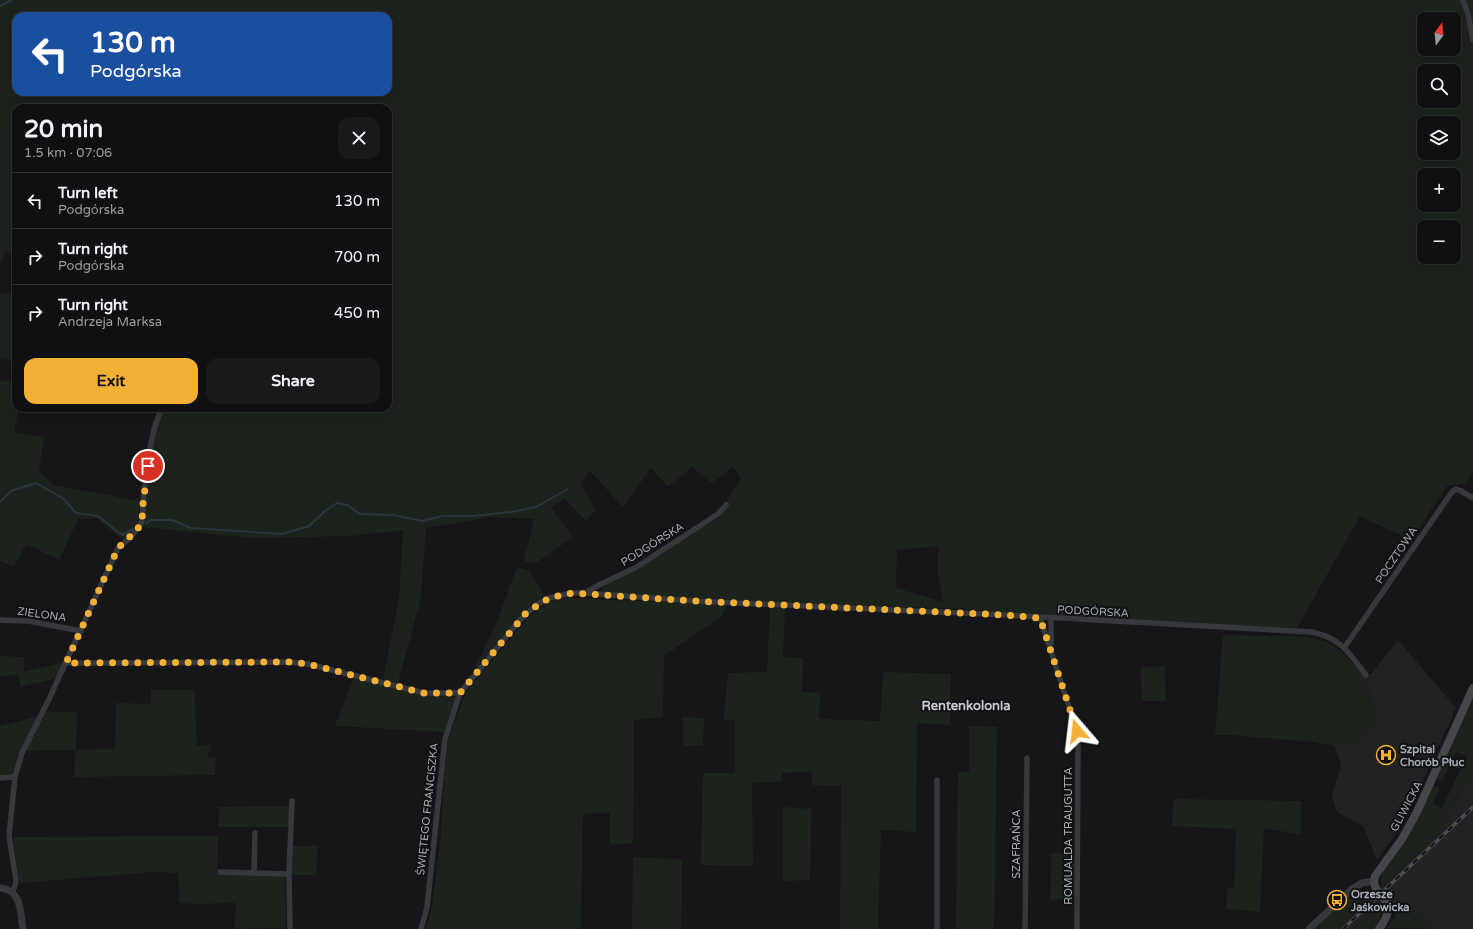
<!DOCTYPE html>
<html lang="en">
<head>
<meta charset="utf-8">
<style>
	:root { --surface:#101012; --page:#19191b; --text:#f1f3f6; --muted:#9c9d9f; --line:#303032; --accent:#f2b134 }
	body { margin:0; font-family:"Varela Round",sans-serif; background:var(--page); color:var(--text); height:100vh; display:flex; flex-direction:column; font-size:15px; white-space:nowrap }
	* { box-sizing:border-box; margin:0 }
	p { font-size:13px; color:var(--muted) }
	.icon { flex:none; width:22px; height:22px; fill:none; stroke:currentColor; stroke-width:2; stroke-linecap:round; stroke-linejoin:round }
	.map { position:relative; flex:1; overflow:hidden }
	.sheet { position:absolute; left:12px; top:104px; width:380px; height:308px; display:flex; flex-direction:column; background:var(--surface); border-radius:12px; box-shadow:0 2px 10px #0003,0 0 0 1px var(--line) }
	.sheet>* { flex:none }
	.guide { position:absolute; left:12px; top:12px; width:380px; height:84px; border-radius:12px; box-shadow:0 2px 10px #0003,0 0 0 1px var(--line); background:#1a4fa0; color:#fff; overflow:hidden }
	.needle { width:26px; rotate:15deg }
	.tools { position:absolute; left:1417px; top:12px; display:grid; gap:8px }
	.tools a { display:grid; place-items:center; width:44px; height:44px; border-radius:8px; background:var(--surface); box-shadow:0 2px 10px #0003,0 0 0 1px var(--line); font-size:20px }
	.pin { position:absolute; display:grid; place-items:center; width:34px; height:34px; color:#fff; margin:-17px; border:2px solid #fff; border-radius:50%; box-shadow:0 1px 4px #0007 }
	.me { position:absolute; width:44px; margin:-22px; rotate:343deg; stroke-linejoin:round; filter:drop-shadow(0 0 3px #0008) }
	.turn { display:flex; align-items:center; gap:14px; height:84px; padding:0 12px; font-size:18px }
	.turn .icon { width:52px; height:52px; stroke-width:2.5 }
	.turn b { display:block; font-size:28px; line-height:34px }
	.round { display:grid; place-items:center; flex:none; width:42px; height:42px; border-radius:12px; background:var(--page) }
	.summary { display:flex; align-items:center; justify-content:space-between; height:68px; padding:0 12px }
	h1 { font-size:24px; font-weight:700; line-height:30px }
	.action { display:flex; gap:8px; margin-top:auto; padding:8px 12px }
	.action a { flex:1; height:46px; border-radius:12px; background:var(--accent); color:#111; font-size:16px; font-weight:700; line-height:46px; text-align:center }
	.action a+a { background:var(--page); color:var(--text) }
	ul { padding:0; list-style:none }
	li { display:flex; align-items:center; gap:12px; height:56px; padding:0 12px; border-top:1px solid var(--line) }
	li div { flex:1 }
	li b { display:block; font-size:15px }
	li em { font-style:normal }
	.map>svg:first-child { display:block }
	.built { fill:#222225 }
	.green { fill:#1c231d; fill-rule:evenodd }
	.lines { fill:none; stroke-linecap:round; stroke-linejoin:round }
	.stream { stroke:#2c353c; stroke-width:2 }
	.minor { stroke:#37383d; stroke-width:5.5 }
	.tertiary { stroke:#37383d; stroke-width:7 }
	.secondary { stroke:#45474d; stroke-width:8 }
	.rail-casing { stroke:#4a4c52; stroke-width:3.5 }
	.rail { stroke:#111113; stroke-width:2; stroke-dasharray:6; stroke-linecap:butt }
	.route { stroke:#f2b134; stroke-width:7; stroke-dasharray:0 12.6 }
	.labels { text-anchor:middle; stroke-width:4; stroke-linejoin:round; paint-order:stroke }
	.street-label { font-size:11px; fill:#a8adb8; stroke:#111113 }
	.poi-label { font-size:11px; font-weight:bold; fill:#a8adb8; stroke:#111113; text-anchor:start }
	.quarter-label { font-size:13px; font-weight:bold; fill:#c9ccd4; stroke:#111113 }
</style>
</head>
<body>
<div class="map">
<svg width="1473" height="929" viewBox="0 0 1473 929">
	<rect width="100%" height="100%" fill="#161618"/>
	<!-- built -->
	<g class="built">
		<path d="M1398 640 1456 708 1402 826 1377 860 1363 826 1337 812 1332 795 1341 765 1334 745 1317 743Z"/>
		<path d="M1473 776V929H1434L1419 913 1395 907 1388 897 1352 929H1338L1452 822 1445 815Z"/>
	</g>
	<!-- green -->
	<g class="green">
		<path d="M0 0H1473V473L1465 484 1447 486 1411 540 1360 516 1297 628 1224 626 945 608 850 606 605 593 602 590 603 586 635 571 665 551 720 517 726 502 741 479 733 467 712 483 692 467 668 487 651 468 623 507 589 470 581 485 596 510 586 521 564 498 551 508 573 537 536 563 524 561 534 519 490 517 426 528 421 597 398 683 383 679 399 599 403 530 352 536 251 538 142 527 145 492 157 420 164 408H388V108H16V256L7 252 0 262ZM16 16H388V92H16ZM1424 19H1454V49H1424ZM1424 71H1454V101H1424ZM1424 123H1454V153H1424ZM1424 175H1454V205H1424ZM1424 227H1454V257H1424ZM938 546V574L943 602 896 588 897 550Z"/>
		<path d="M15 293V361L0 359V294Z"/>
		<path d="M5 380 16 383V408H19L14 432 44 437 39 471 54 485 140 501C139 523 139 524 123 540L97 518 78 519 59 560 26 544 14 567 0 561V382Z"/>
		<path d="M517 567 529 570 544 595 531 604 472 673 495 627Z"/>
		<path d="M567 598 726 605 722 616 664 656 663 717 634 720 633 843 610 845V813L583 814 581 929H425L431 912 433 898 440 846 445 764 449 737 465 695 474 682 528 618 548 602Z"/>
		<path d="M770 607 785 609 783 657 803 658 802 692 820 693 819 719 880 721 883 672 951 674 950 725 917 723 916 832 881 830 878 929H840L841 786 812 785 811 772 782 773V782L752 783 753 866 701 865 703 773H735V720L724 719 728 673 767 672Z"/>
		<path d="M1223 635 1287 636 1306 637 1328 642 1342 652 1367 679 1378 720 1358 746 1232 735H1215Z"/>
		<path d="M0 656 24 657V672L64 662 56 678 21 687 18 674 0 677Z"/>
		<path d="M1165 666 1166 701H1142L1141 667Z"/>
		<path d="M354 677 450 695 456 698 445 732 335 726Z"/>
		<path d="M151 690H194L197 746 211 744 207 757 216 758 215 775 74 777 75 750 26 751 45 712H77L76 750 115 749 116 703 151 704Z"/>
		<path d="M1473 698V776L1445 815 1452 822 1381 888 1382 873 1410 834 1433 786 1440 788 1433 804 1442 808 1467 756 1456 752 1442 782 1436 779Z"/>
		<path d="M39 716 14 775 0 776V726Z"/>
		<path d="M683 717 704 718 703 745 683 746Z"/>
		<path d="M969 726 997 727 994 929H956L958 773 969 772Z"/>
		<path d="M1174 799 1301 801V834L1264 829 1260 912 1226 909 1227 888H1234L1236 829 1172 826Z"/>
		<path d="M290 806V827H218L219 807Z"/>
		<path d="M783 807 811 809 810 880 783 881Z"/>
		<path d="M218 836 217 874 285 875 286 928 234 929 236 903 198 904 179 903 178 873 152 872 20 883 13 839 16 837Z"/>
		<path d="M292 846H318L316 875H292Z"/>
		<path d="M1051 853 1075 854V897L1050 901Z"/>
		<path d="M633 857 682 859 681 929H632Z"/>
		<path d="M1360 890 1369 891 1376 893 1338 929H1315L1348 896Z"/>
		<path d="M1382 901 1384 907 1375 929H1352Z"/>
		<path d="M1395 907 1419 913 1434 929 1388 928 1396 916Z"/>
	</g>
	<g class="lines">
		<!-- stream -->
		<g class="stream">
			<path d="M0 6 12 0"/>
			<path d="M0 502 11 491 36 483 64 499 76 513 98 516 122 535 133 529"/>
			<path d="M146 523 151 520H172L191 528 282 534 309 526 325 511 337 503 347 505 360 514 393 515 422 521 443 516H473L511 512 536 507 568 489"/>
		</g>
		<!-- minor -->
		<g class="minor">
			<path d="M1463 0 1468 14 1473 40"/>
			<path d="M585 593 599 585 635 568 718 514 726 505"/>
			<path d="M1040 618 1075 725 1078 740 1077 929"/>
			<path d="M1051 618V644"/>
			<path d="M0 620 28 621 81 631"/>
			<path d="M1344 648 1452 492 1456 489 1461 491 1473 498"/>
			<path d="M66 663 289 662 308 664 424 693H460"/>
			<path d="M0 778 15 777"/>
			<path d="M220 872 289 874"/>
			<path d="M254 873 255 833"/>
			<path d="M12 892 15 886 16 880 9 836 15 777 22 753 50 697 118 548C127 541 136 533 141 523 144 517 142 508 143 501 146 477 150 427 163 408"/>
			<path d="M290 929 289 874 292 801"/>
			<path d="M421 929 427 907 445 739 460 693 520 620 536 605 549 598 572 593H585L694 601 1005 615 1312 632C1341 638 1349 653 1366 675"/>
			<path d="M937 929V780"/>
			<path d="M1025 929 1027 758"/>
		</g>
		<!-- tertiary -->
		<g class="tertiary">
			<path d="M0 888C22 890 20 912 23 929"/>
			<path d="M1309 929 1352 889 1362 883 1374 881"/>
		</g>
		<!-- secondary -->
		<path class="secondary" d="M1379 929C1383 923 1387 918 1388 911 1390 897 1370 893 1375 876L1402 839 1417 812 1473 688"/>
		<defs>
			<path id="rail" d="M1343 929 1473 807"/>
		</defs>
		<!-- rail casing -->
		<use href="#rail" class="rail-casing"/>
		<!-- rail -->
		<use href="#rail" class="rail"/>
	</g>
	<g class="lines">
		<!-- route -->
		<path class="route" d="M148 466 143 504 142 521 137 530 118 548 66 663 289 662 308 664 424 693H460L526 613 549 598 572 593 694 601 1005 615 1040 618 1077 731"/>
	</g>
	<!-- icons -->
	<defs>
		<symbol id="hospital-ring" viewBox="-11 -11 22 22"><circle r="9.5" fill="#111113" stroke="#f2b134" stroke-width="1.5"/><path d="M-5-5h3v3.5h4V-5h3V5h-3V1.5h-4V5h-3Z" fill="#f2b134"/></symbol>
		<symbol id="bus-ring" viewBox="-11 -11 22 22"><circle r="9.5" fill="#111113" stroke="#f2b134" stroke-width="1.5"/><path d="M-5-6H5V4H4V6H2V4H-2V6H-4V4H-5ZM-3.5-4V0h7V-4ZM-3.5 1.2v1.5H-2V1.2ZM2 1.2v1.5H3.5V1.2Z" fill="#f2b134"/></symbol>
	</defs>
	<g fill-rule="evenodd">
		<use href="#hospital-ring" x="1375" y="744" width="22" height="22"/>
		<use href="#bus-ring" x="1326" y="889" width="22" height="22"/>
	</g>
	<g class="labels">
		<!-- street labels -->
		<g class="street-label">
			<text transform="translate(652 544) rotate(-32)" y="4">PODGÓRSKA</text>
			<text transform="translate(1396 555) rotate(-56)" y="4">POCZTOWA</text>
			<text transform="translate(1093 611) rotate(3)" y="4">PODGÓRSKA</text>
			<text transform="translate(42 614) rotate(8)" y="4">ZIELONA</text>
			<text transform="translate(1406 806) rotate(-62)" y="4">GLIWICKA</text>
			<text transform="translate(427 809) rotate(-84)" y="4">ŚWIĘTEGO FRANCISZKA</text>
			<text transform="translate(1068 836) rotate(-90)" y="4">ROMUALDA TRAUGUTTA</text>
			<text transform="translate(1016 844) rotate(-90)" y="4">SZAFRAŃCA</text>
		</g>
		<!-- poi labels -->
		<g class="poi-label">
			<text x="1400" y="753">Szpital<tspan x="1400" dy="13">Chorób Płuc</tspan></text>
			<text x="1351" y="898">Orzesze<tspan x="1351" dy="13">Jaśkowicka</tspan></text>
		</g>
		<!-- quarter labels -->
		<g class="quarter-label">
			<text x="966" y="710">Rentenkolonia</text>
		</g>
	</g>
</svg>
<div class="tools">
<a><svg class="needle" viewBox="-14 -14 28 28"><path d="M0-13l5 13h-10z" fill="#e53935"/><path d="M0 13l5-13h-10z" fill="#9c9d9f"/></svg></a>
<a><svg class="icon" aria-label="search" viewBox="0 0 24 24"><circle cx="10" cy="10" r="6"/><path d="M15 15l6 6"/></svg></a>
<a><svg class="icon" aria-label="layers" viewBox="0 0 24 24"><path d="M12 4l9 5-9 5-9-5zM3 14l9 5 9-5"/></svg></a>
<a>+</a>
<a>−</a>
</div>
<div class="pin" style="left:148px;top:466px;background:#d93025"><svg class="icon" aria-label="arrive" viewBox="0 0 24 24"><path d="M6 21V4h12l-3 4 3 4H6"/></svg></div>
<svg class="me" style="left:1077px;top:731px" viewBox="-20 -20 40 40"><path d="M0-17L14 15 0 8-14 15z" fill="#f2b134" stroke="#fff" stroke-width="4"/></svg>
<div class="guide">
<div class="turn"><svg class="icon" aria-label="left" viewBox="0 0 24 24"><path d="M17 20v-9H6M10 6l-5 5 5 5"/></svg><div><b>130 m</b>Podgórska</div></div>
</div>
<section class="sheet">
<div class="summary"><div><h1>20 min</h1><p>1.5 km · 07:06</p></div><a class="round"><svg class="icon" aria-label="close" viewBox="0 0 24 24"><path d="M6 6l12 12M18 6L6 18"/></svg></a></div>
<ul>
<li><svg class="icon" aria-label="left" viewBox="0 0 24 24"><path d="M17 20v-9H6M10 6l-5 5 5 5"/></svg><div><b>Turn left</b><p>Podgórska</p></div><em>130 m</em></li>
<li><svg class="icon" aria-label="right" viewBox="0 0 24 24"><path d="M7 20v-9h11M14 6l5 5-5 5"/></svg><div><b>Turn right</b><p>Podgórska</p></div><em>700 m</em></li>
<li><svg class="icon" aria-label="right" viewBox="0 0 24 24"><path d="M7 20v-9h11M14 6l5 5-5 5"/></svg><div><b>Turn right</b><p>Andrzeja Marksa</p></div><em>450 m</em></li>
</ul>
<div class="action"><a>Exit</a><a>Share</a></div>
</section>
</div>
</body>
</html>
